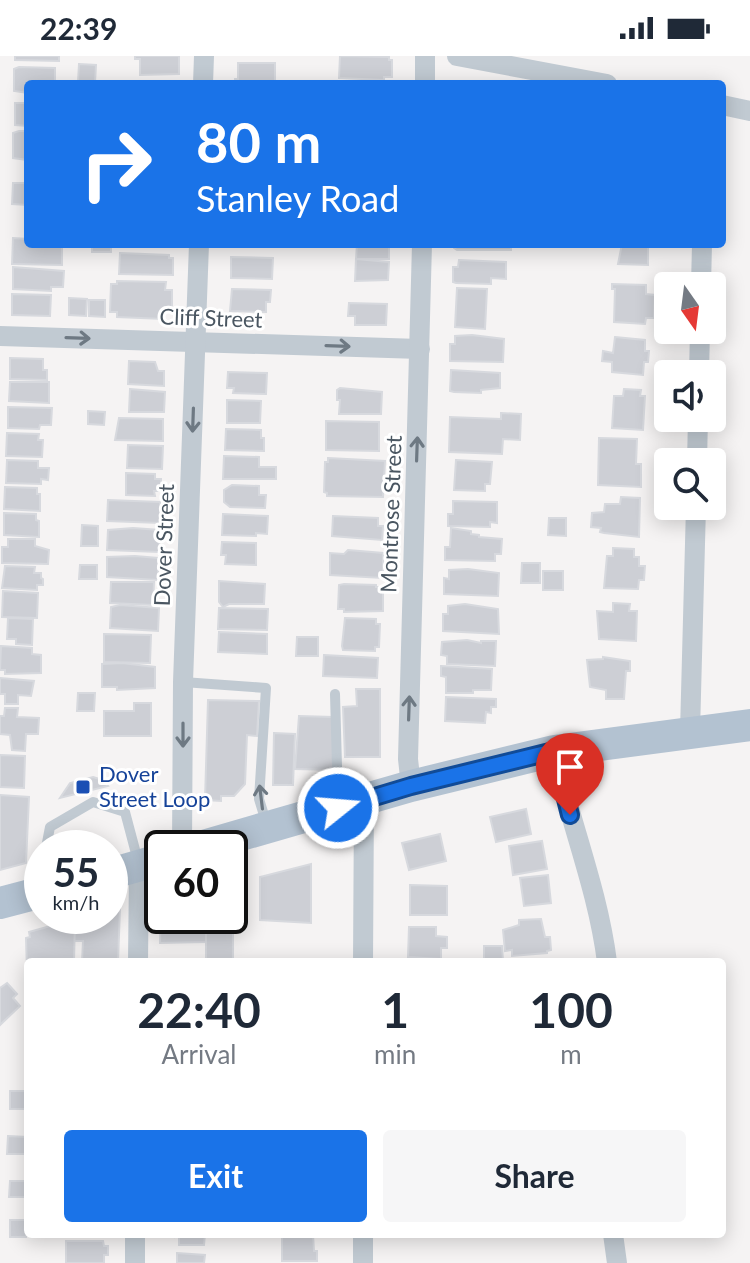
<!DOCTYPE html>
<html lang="en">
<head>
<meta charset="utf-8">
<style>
	:root { --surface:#fff; --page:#f6f6f7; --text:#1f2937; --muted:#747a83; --accent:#1a73e8 }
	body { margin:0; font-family:Lato,sans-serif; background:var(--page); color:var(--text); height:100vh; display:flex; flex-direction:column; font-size:30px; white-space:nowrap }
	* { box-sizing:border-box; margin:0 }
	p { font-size:26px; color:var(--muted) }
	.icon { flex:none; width:44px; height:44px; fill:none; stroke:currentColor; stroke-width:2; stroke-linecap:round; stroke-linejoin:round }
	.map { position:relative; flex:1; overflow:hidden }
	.panel { position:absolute; left:24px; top:902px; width:702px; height:280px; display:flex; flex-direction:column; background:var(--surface); border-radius:8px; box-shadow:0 4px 20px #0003 }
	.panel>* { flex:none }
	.top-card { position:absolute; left:24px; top:24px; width:702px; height:168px; border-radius:8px; box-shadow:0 4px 20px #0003; background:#1a73e8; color:#fff; overflow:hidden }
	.needle { width:52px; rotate:166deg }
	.buttons { position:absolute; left:654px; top:216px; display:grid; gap:16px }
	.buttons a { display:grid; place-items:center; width:72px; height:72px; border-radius:8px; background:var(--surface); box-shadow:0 4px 20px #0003; font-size:40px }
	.speed { position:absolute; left:24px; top:774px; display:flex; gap:16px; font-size:40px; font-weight:700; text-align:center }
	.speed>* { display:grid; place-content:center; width:104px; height:104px; border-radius:50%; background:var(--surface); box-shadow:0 4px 20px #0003; line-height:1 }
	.speed small { font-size:20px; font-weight:400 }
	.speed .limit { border:4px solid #111; border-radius:12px; background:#fff; color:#111 }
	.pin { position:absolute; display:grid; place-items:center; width:68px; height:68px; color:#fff; margin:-82px -34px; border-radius:50% 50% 50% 0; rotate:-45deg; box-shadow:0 0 8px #0007 }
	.pin .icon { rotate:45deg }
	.me { position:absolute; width:88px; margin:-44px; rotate:73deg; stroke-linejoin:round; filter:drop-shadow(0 0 6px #0008) }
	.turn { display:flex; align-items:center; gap:28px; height:168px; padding:0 40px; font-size:36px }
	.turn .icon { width:104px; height:104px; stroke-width:2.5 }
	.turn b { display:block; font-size:56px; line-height:68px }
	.eta { display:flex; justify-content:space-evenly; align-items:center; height:136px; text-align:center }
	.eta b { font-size:48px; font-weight:700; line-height:56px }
	.button { display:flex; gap:16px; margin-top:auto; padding:16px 40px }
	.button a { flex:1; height:92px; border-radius:8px; background:var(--accent); color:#fff; font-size:32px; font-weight:700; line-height:92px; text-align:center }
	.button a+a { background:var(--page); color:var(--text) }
	.status { display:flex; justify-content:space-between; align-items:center; height:56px; padding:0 40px; background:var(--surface); direction:ltr }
	.status svg { height:22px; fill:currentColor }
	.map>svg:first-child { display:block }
	.building { fill:#cdcfd5; stroke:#d7d9de; stroke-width:2 }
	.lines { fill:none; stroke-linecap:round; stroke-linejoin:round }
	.lane { stroke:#c1cad2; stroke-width:10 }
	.street { stroke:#c1cad2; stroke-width:20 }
	.primary { stroke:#b3c2d1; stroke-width:32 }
	.oneway { stroke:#6e7983 }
	.route-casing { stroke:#114b97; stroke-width:20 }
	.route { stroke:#1a73e8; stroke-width:14 }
	.transit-dot { fill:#1a4fb4; stroke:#fff; stroke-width:3 }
	.labels { text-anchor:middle; stroke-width:6; stroke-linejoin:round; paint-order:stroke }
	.street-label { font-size:22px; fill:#4a5661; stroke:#fff }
	.transit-label { font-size:22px; fill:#164399; stroke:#fff; text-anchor:start }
</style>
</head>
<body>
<div class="status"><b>22:39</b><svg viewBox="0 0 49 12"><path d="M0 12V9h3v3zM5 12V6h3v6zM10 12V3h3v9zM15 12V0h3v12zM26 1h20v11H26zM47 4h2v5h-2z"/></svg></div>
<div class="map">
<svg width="750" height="1207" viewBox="0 0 750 1207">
	<rect width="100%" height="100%" fill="#f5f3f3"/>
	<!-- building -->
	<g class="building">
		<path d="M15 0H59V5L15 4Z"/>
		<path d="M135 0H179V18L140 19V3H135Z"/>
		<path d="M340 0 389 1V4H392V21H384V24L339 22Z"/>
		<path d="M238 7H275V28H235V23H238Z"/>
		<path d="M79 8 96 9 95 27 78 26Z"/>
		<path d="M19 11 55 12V28H28V37L14 35V13Z"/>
		<path d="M15 47H28V70L15 69Z"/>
		<path d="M19 75H28V104L13 102V77Z"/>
		<path d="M13 127H28V149L12 148Z"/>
		<path d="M13 182 28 183V188H65L62 189V209L12 208Z"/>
		<rect x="92" y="188" width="19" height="8"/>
		<path d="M357 188H389V203H356Z"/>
		<path d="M454 188H511V194H457L454 192Z"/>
		<path d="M622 188H648V209L618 208Z"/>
		<path d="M120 197 169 199V202H173V219L119 218Z"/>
		<path d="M231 201 273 202 272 223 231 222Z"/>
		<path d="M356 203 389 206 388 224 355 225Z"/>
		<path d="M459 204 506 206V223L491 222V228L456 227 453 226V211H458Z"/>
		<path d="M13 211 64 215 63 231H51V235L13 233Z"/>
		<path d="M117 225 166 226 165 234H172V254H165L164 263 117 261V256H110L111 228H117Z"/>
		<path d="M612 228 646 229V238L655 239 654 262H646L645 268 614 266 615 233H612Z"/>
		<path d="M457 232 487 233 485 273 455 271Z"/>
		<path d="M232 233 271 234 270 246H266V256L230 255Z"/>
		<path d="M12 238 51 239 50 260 12 259Z"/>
		<path d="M69 242 87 243 86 260 69 259Z"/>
		<path d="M89 244H105V261L89 260Z"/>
		<path d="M349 247 387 248 386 269H355V260H348Z"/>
		<path d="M472 279 504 283 503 306 450 305V288H455V280Z"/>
		<path d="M615 281 645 284V295H649L648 306H644L643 319 612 316V306L602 305 603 295 613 297Z"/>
		<path d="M10 302 43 303V314H47V324L10 323Z"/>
		<path d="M129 305 155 306 158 315H164V330L128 328Z"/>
		<path d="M451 314 500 317V332L481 334V337L454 336 450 335Z"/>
		<path d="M228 316 267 317 266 338 233 337 234 332H227Z"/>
		<path d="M10 326H49V347L9 345Z"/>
		<path d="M340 332 382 336 381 358H339L340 344H337V334Z"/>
		<path d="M130 333 165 336 164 356H129Z"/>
		<path d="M624 333 641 334 640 340H645L643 374 612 372 614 340H623Z"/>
		<path d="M227 344 261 345 260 367H227Z"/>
		<path d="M8 351 52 352 51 369H40L39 373 8 372Z"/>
		<path d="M88 355 105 356 104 369 88 368Z"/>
		<path d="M501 357 521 358 520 384 503 383 502 398 449 396 450 361 501 363Z"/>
		<path d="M119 362 163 363V385L115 384Z"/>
		<path d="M326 365 379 366V395L326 394Z"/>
		<path d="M226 373 261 374V382H264V395L225 394Z"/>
		<path d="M7 377 39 378 38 384H43L42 401 6 400Z"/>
		<path d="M599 382 637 383 636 408H641V431L598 429Z"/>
		<path d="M128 389 163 390 162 413 127 412Z"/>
		<path d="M224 400 259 401V411H276V423H223Z"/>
		<path d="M328 402 385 405 383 441 327 440V437L324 436 325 406H328Z"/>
		<path d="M7 404 38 405V412H49L48 424 41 423V428L6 427Z"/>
		<path d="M456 404 492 406 490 428H485V435L454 434Z"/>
		<path d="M126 417 155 418V423H161V435H154L155 440 126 439Z"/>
		<path d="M232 429 259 430V439H266L265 452 230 451 224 446V434Z"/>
		<path d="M5 431 37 432V438H40V455L4 453Z"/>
		<path d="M621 441 640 442 639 481 604 477 600 476 601 472 591 471 592 457 604 456 605 448H620Z"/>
		<path d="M108 444 160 446V467L107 465Z"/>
		<path d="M453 445 497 446V467L490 466V471L448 470V458H453Z"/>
		<path d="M4 457 36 458V464L39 465V481L4 479Z"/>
		<path d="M223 458 268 460 267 478 256 477V480L222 479Z"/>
		<path d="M333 460 378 462V470H383L382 484 332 480Z"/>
		<path d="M549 462H566V480L548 479Z"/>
		<path d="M82 469 98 470V490H81Z"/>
		<path d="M133 472 160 474 159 496 107 494 108 474Z"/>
		<path d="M451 472 471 475V478L479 479V481L502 483 501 498H495V505L445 504V491H450Z"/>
		<path d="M8 483H35V490L49 494 48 508 2 507V491H8Z"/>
		<path d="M222 486 256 487V509L225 508 226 499H221Z"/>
		<path d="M613 492 634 493V501H639V510H645L644 524H639L638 533 604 532 607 500H613Z"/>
		<path d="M348 494 383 497V522L330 519V497L344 498Z"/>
		<path d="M135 500 158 502V524L107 521V501Z"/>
		<path d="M522 507H540V527H521Z"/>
		<path d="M80 509H97V523H79Z"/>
		<path d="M5 510 35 511 34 517H41V522L43 523V529H37V534L2 532Z"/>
		<path d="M468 513 499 517 498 540 444 538V522L449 523V514Z"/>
		<rect x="543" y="515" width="20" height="19"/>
		<path d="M219 525 265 528 264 548H229L223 551 219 546Z"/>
		<path d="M111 526H154L153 549 110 547Z"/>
		<path d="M344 528 376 529V531H383V555L344 556V553H338L339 529Z"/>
		<path d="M3 535 38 537 37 562 2 561Z"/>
		<path d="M613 547 630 548 629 555H637L636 585 599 583 597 555 613 556Z"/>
		<path d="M465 548 498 553 499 578 443 575V558H448V550Z"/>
		<path d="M120 549 159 552 158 575 110 572 111 551Z"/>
		<path d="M219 552 268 553 267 574 218 573Z"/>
		<path d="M8 562 33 563 32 589 16 588V583H7Z"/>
		<path d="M345 562 376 563V568H380L379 591H375V595L343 594 342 590Z"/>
		<path d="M219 576 267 578V598L218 596Z"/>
		<path d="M104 578 151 579 150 607 104 606Z"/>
		<path d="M297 581H318V600H296Z"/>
		<path d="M467 584 481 587V585H496L495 610 447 608V600L441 599 442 586Z"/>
		<path d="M1 590 32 592V598L41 599V617L5 618V614H0Z"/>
		<path d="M324 599 378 602 377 622 323 620Z"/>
		<path d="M603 601 630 605V615H626L624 643H606V634L590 631 587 604 603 603Z"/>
		<path d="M122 607 155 611V632L117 634V631H102V608Z"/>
		<path d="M441 610 492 613 491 634H473V637H446V621L441 620Z"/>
		<path d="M0 622 34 625 31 640 18 639V648H5V638H0Z"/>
		<path d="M356 633H380V701H345L343 651 357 650Z"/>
		<path d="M78 637H95L94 655H77Z"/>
		<path d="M446 641 496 643V651H491V657L486 656 485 667 445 665Z"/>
		<path d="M208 644 259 645 257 680 247 679 245 728 234 740H221V745L205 744Z"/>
		<path d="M134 647H151V680H104V655H134Z"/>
		<path d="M5 652H18L17 661 39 662 38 678H26L25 695 12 694 10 679 0 678V660H4Z"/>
		<path d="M299 660 333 661 334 714 295 713Z"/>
		<path d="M274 677 295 678 293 729H273Z"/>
		<path d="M0 699 25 700 24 732 0 731Z"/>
		<path d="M93 721 103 724 108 730 60 742 70 727Z"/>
		<path d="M0 739 29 741 26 807 0 814Z"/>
		<path d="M526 753 531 778 496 786 490 761Z"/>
		<path d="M440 778 446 805 409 814 402 787Z"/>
		<path d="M542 785 547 813 513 819 509 790Z"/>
		<path d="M311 808V867L260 864V821Z"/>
		<path d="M548 819 551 847 524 850 520 822Z"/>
		<path d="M233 820V906H206V860H230V821Z"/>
		<path d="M410 829 447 830V859H410Z"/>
		<path d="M161 851 162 860H200V863H206V886L160 887Z"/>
		<path d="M120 852 118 906H82L83 885H74L75 863 87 860H110V854Z"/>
		<path d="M75 863 74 906H28V950L26 882 30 881 29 876Z"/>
		<path d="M541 863 545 881H550L551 894 547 895V897L512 900V894L505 895 503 874 519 869V864Z"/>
		<path d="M409 871H436V880L447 881V892H441V903L408 901Z"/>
		<path d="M484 890H502L503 905H484Z"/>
		<path d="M7 927 17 938 13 942 20 950 0 969V932Z"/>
		<rect x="10" y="1035" width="15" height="18"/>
		<path d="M8 1080 27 1081 26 1098H7Z"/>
		<path d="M10 1125H27L26 1141H9Z"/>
		<rect x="10" y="1164" width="16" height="17"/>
		<path d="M175 1178H205L204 1189H179V1180L175 1181Z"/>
		<path d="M299 1178H313L314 1195H317V1205H282V1181Z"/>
		<path d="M66 1185H103L104 1190H108V1199H104V1207H66Z"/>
		<path d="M177 1197 205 1199 204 1207H177Z"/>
	</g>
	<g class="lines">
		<!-- lane -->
		<g class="lane">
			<path d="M183 626 266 632 259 743 267 769"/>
			<path d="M335 638 338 746"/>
			<path d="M46 792 50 771 93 746 125 756 138 805"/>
			<path d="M37 832 42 810"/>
		</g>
		<!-- street -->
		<g class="street">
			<path d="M457 0 607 28"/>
			<path d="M203 28 204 0"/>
			<path d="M425 28V0"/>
			<path d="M722 49 750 55"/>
			<path d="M701 230 702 188"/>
			<path d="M0 280 420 293"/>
			<path d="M699 318 700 274"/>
			<path d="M697 406 698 362"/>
			<path d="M690 676 696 450"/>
			<path d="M554 695C570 766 598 834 607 906"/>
			<path d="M411 730 408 703 422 188"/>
			<path d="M182 792 183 626 199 188"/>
			<path d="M138 906 139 811"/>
			<path d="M363 906 364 744"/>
			<path d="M613 1178 617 1207"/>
			<path d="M135 1207V1178"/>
			<path d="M363 1207V1178"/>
		</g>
		<!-- primary -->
		<g class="primary">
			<path d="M196 792 411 730 554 695 750 669"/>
			<path d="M110 818 162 803"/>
			<path d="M0 847 42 836"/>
		</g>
	</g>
	<!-- one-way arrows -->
	<defs><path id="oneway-shaft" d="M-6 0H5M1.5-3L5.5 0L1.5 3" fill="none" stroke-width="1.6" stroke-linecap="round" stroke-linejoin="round" transform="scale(2)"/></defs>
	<g class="oneway">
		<use href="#oneway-shaft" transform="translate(78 282) rotate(2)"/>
		<use href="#oneway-shaft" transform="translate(338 290) rotate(2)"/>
		<use href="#oneway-shaft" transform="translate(193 364) rotate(92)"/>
		<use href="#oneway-shaft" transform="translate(417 393) rotate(-88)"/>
		<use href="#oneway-shaft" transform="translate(409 652) rotate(-88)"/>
		<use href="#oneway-shaft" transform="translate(183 679) rotate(90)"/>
		<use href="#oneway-shaft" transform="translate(261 741) rotate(-97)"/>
	</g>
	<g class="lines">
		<defs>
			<path id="route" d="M338 752 411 730 554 695 570 759"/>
		</defs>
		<!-- route casing -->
		<use href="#route" class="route-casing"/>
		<!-- route -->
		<use href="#route" class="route"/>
	</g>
	<!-- markers -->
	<rect class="transit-dot" x="75" y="723" width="16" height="16" rx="4"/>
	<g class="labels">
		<!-- street labels -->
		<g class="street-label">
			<text transform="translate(211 262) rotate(2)" y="8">Cliff Street</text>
			<text transform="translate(391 458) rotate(-88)" y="8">Montrose Street</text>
			<text transform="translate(164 489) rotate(-88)" y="8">Dover Street</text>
		</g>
		<!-- transit labels -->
		<g class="transit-label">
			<text x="99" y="726">Dover<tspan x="99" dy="25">Street Loop</tspan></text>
		</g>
	</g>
</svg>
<div class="buttons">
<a><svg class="needle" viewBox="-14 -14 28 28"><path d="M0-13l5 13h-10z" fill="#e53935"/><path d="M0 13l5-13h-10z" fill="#747a83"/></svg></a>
<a><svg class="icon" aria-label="sound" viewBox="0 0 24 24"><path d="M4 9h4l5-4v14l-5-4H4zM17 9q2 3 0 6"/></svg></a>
<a><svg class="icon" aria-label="search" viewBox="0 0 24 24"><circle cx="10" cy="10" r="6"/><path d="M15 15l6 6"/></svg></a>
</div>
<div class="speed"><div>55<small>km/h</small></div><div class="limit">60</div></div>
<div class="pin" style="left:570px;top:759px;background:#d93025"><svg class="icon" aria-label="arrive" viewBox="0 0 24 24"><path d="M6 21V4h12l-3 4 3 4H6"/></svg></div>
<svg class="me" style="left:338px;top:752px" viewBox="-20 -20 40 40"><circle r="17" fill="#1a73e8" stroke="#fff" stroke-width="3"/><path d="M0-11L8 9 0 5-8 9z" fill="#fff"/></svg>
<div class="top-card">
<div class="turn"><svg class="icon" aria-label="right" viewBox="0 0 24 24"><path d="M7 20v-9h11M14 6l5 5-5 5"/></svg><div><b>80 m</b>Stanley Road</div></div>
</div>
<section class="panel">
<div class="eta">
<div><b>22:40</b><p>Arrival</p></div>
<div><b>1</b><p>min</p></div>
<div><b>100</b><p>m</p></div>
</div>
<div class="button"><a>Exit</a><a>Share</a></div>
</section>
</div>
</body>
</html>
